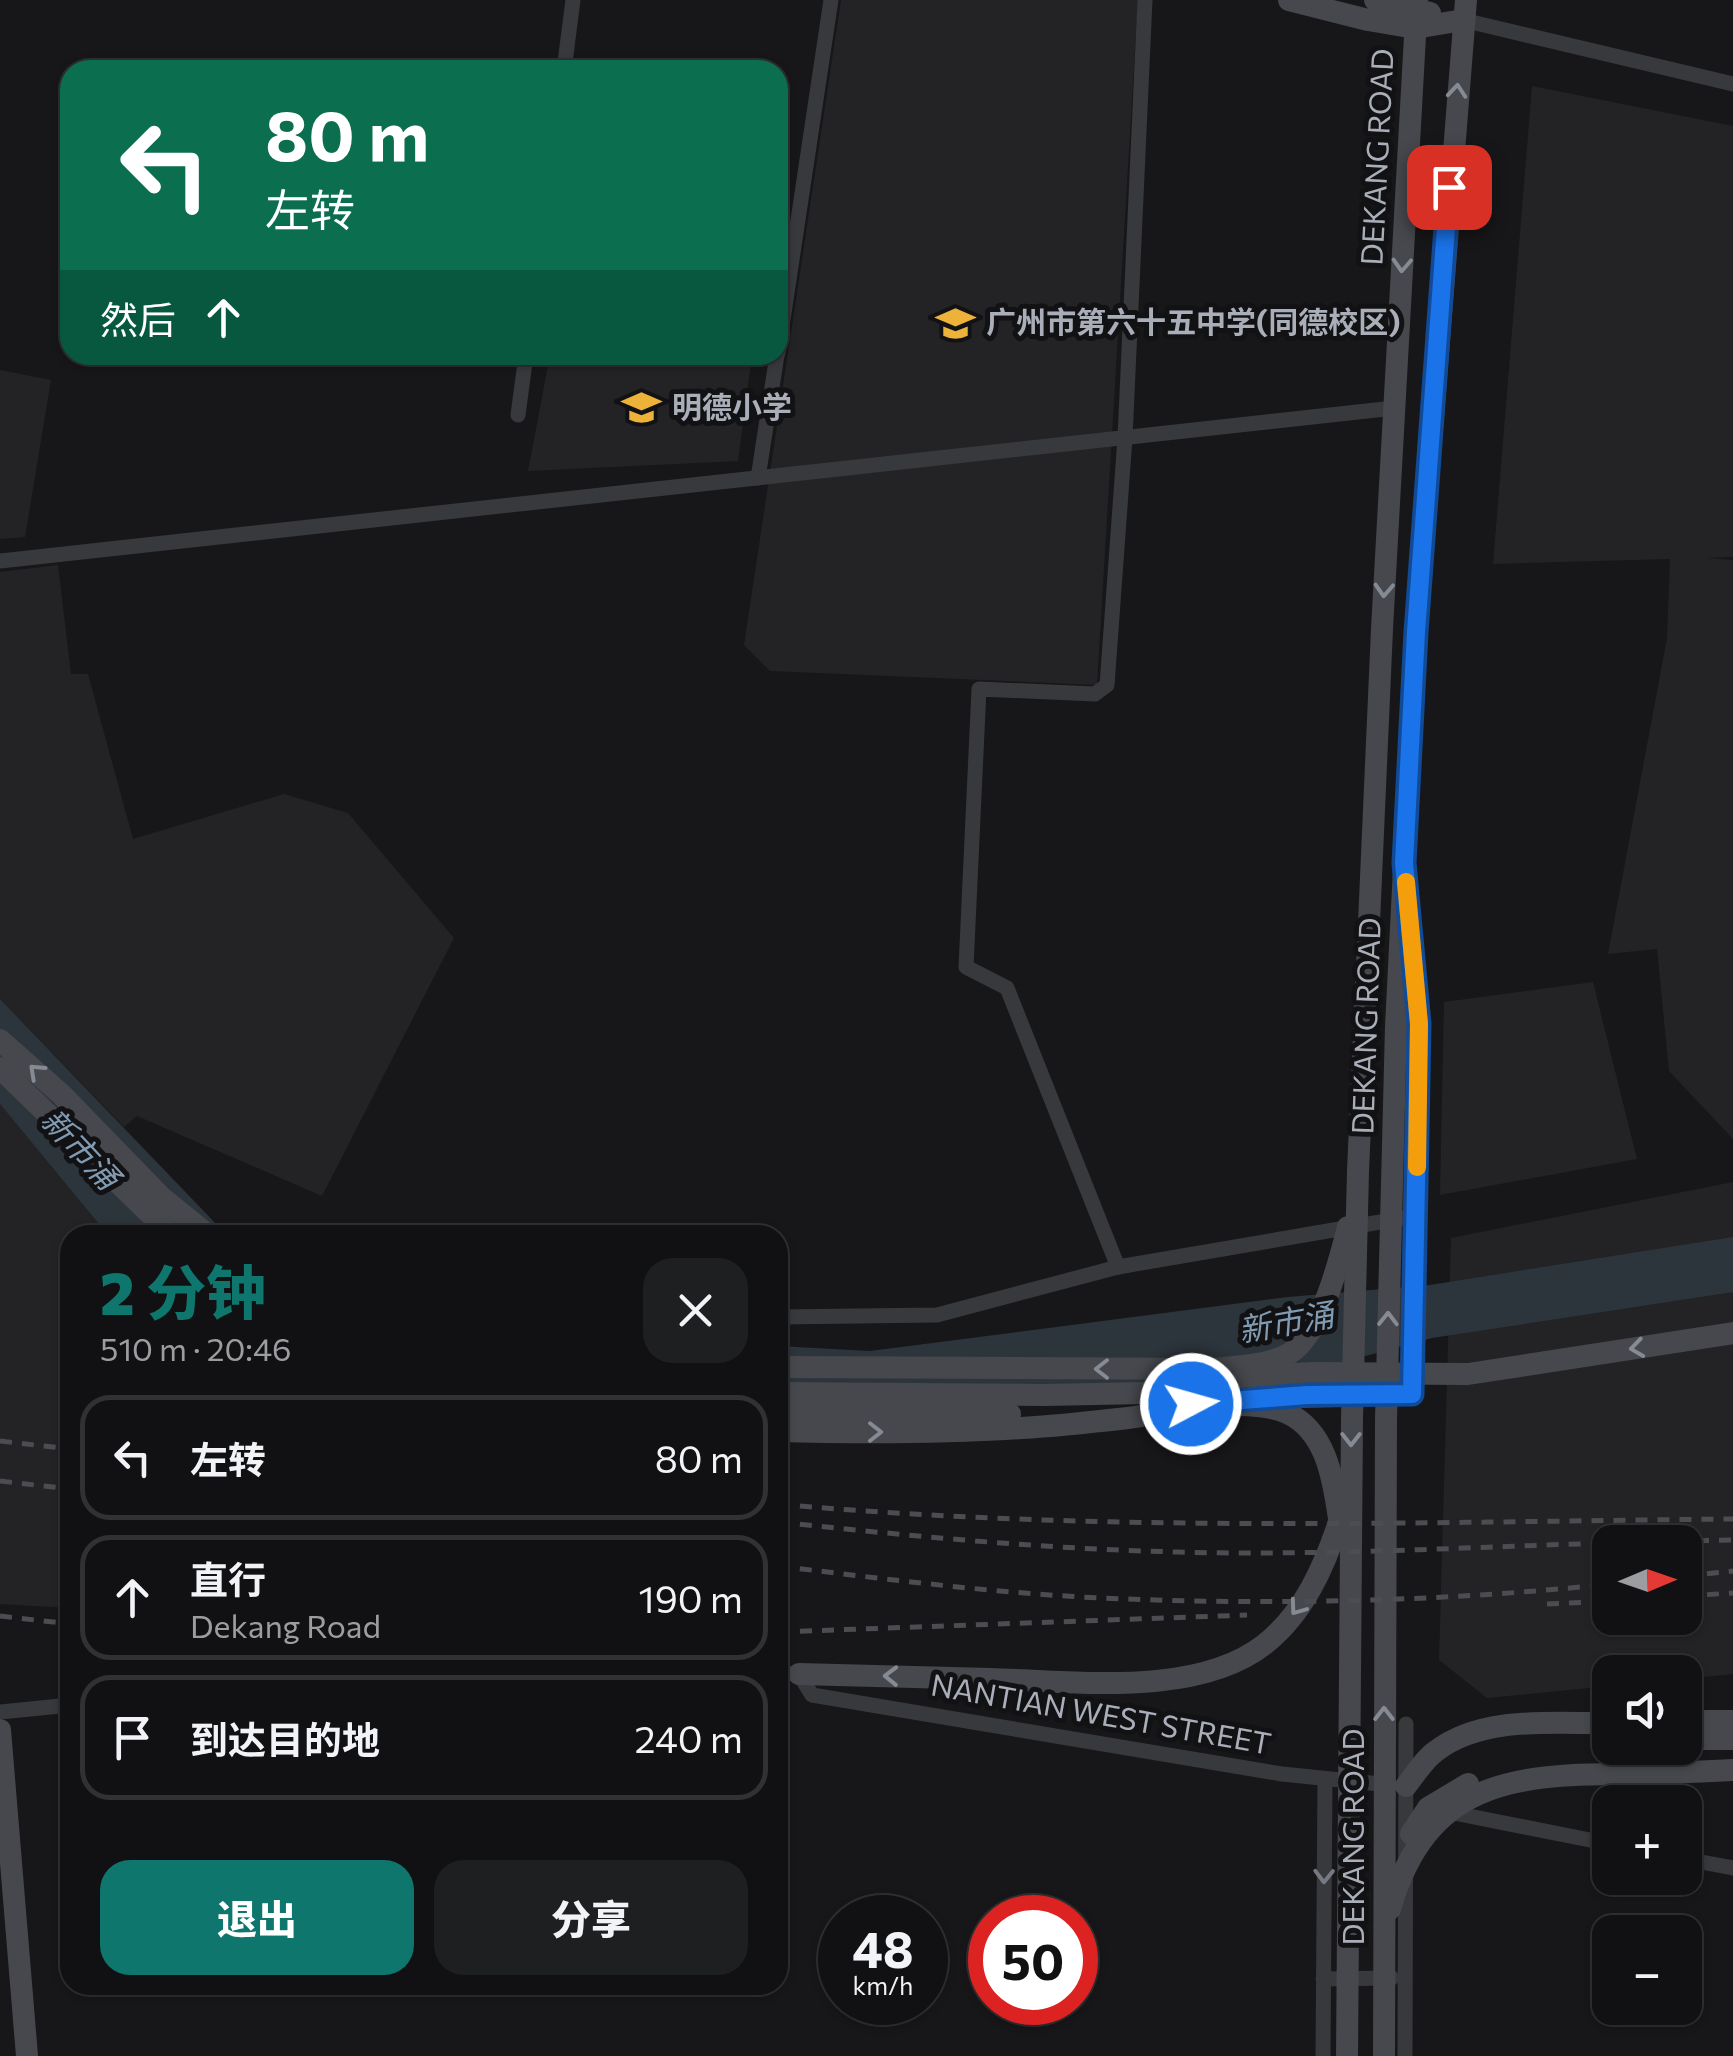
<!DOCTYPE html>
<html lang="zh">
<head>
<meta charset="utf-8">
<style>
	:root { --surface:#111113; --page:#1e1f21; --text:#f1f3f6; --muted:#9c9da0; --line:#303133; --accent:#0f766e }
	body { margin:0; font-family:Commissioner,"Noto Sans SC",sans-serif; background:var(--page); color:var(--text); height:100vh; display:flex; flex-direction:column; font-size:38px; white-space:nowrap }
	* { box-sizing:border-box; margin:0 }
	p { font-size:32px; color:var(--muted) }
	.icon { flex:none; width:55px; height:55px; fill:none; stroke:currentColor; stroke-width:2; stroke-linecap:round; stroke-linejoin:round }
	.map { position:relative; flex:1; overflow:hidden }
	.panel { position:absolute; left:60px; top:1225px; width:728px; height:770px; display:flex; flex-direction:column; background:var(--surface); border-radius:30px; box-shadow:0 2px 8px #0004,0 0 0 2px var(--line) }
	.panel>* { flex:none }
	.hud { position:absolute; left:60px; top:60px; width:728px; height:305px; border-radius:30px; box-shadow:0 2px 8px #0004,0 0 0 2px var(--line); background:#0b6e4f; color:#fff; overflow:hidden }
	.needle { width:65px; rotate:88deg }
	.controls { position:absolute; left:1592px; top:1525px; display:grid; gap:20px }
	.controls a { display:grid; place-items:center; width:110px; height:110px; border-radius:20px; background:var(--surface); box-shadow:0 2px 8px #0004,0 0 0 2px var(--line); font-size:50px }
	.speed { position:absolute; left:818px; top:1895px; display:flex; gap:20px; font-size:50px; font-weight:700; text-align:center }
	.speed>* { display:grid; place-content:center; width:130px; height:130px; border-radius:50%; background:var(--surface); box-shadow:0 2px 8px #0004,0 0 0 2px var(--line); line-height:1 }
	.speed small { font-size:25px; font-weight:400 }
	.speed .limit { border:15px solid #d22; background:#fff; color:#111 }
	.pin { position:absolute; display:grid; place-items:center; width:85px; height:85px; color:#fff; margin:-42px; border-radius:20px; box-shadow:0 5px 15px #0006 }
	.me { position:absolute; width:110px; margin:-55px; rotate:84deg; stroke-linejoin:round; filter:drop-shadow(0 0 8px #0008) }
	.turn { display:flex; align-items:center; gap:35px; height:210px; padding:0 40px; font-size:45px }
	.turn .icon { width:130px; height:130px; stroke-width:2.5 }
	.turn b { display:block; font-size:70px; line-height:85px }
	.then { display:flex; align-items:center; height:95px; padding:0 40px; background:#0003; gap:20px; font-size:38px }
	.round { display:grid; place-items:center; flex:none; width:105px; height:105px; border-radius:30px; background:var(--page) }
	.headline { display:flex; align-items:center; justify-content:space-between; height:170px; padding:0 40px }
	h1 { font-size:60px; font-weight:800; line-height:75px; color:var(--accent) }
	.button { display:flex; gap:20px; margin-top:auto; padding:20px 40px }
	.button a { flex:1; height:115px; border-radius:30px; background:var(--accent); color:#fff; font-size:40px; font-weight:800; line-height:115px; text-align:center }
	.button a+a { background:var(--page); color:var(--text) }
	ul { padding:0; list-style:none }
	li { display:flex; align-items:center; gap:30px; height:125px; margin:0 20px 15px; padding:0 20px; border:5px solid var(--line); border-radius:30px }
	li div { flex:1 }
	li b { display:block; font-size:38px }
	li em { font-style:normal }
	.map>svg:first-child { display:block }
	.built { fill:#232326; fill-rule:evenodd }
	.water { fill:#2d353c }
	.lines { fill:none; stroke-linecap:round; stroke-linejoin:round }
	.street { stroke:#38393d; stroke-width:15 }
	.secondary { stroke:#46484d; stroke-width:22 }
	.rail { stroke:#4b4d52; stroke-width:5; stroke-dasharray:12 10; stroke-linecap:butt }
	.oneway { stroke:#868a93 }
	.oneway2 { stroke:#767981 }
	.route-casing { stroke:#114b97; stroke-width:25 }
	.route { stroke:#1a73e8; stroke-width:18 }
	.slow { stroke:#f59e0b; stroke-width:18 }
	.labels { text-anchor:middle; stroke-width:10; stroke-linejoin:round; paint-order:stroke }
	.street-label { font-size:30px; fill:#a9aeb8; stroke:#121214 }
	.poi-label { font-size:30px; font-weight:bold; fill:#a9aeb8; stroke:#121214; text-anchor:start }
	.water-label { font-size:32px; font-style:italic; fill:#819bb2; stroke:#121214 }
</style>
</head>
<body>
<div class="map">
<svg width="1733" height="2056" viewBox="0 0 1733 2056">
	<rect width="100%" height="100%" fill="#171719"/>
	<!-- built -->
	<g class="built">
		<path d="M841 0H1138L1097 685 770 671 744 645Z"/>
		<path d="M1532 86 1733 126V557L1707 558 1733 560V1139L1669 1071 1657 949 1608 954 1667 638 1670 559 1493 564Z"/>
		<path d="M550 355H752L738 461 528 471Z"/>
		<path d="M0 370 51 380 25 537 0 539Z"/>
		<path d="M58 565 71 674H88L133 839 284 794 348 813 454 938 322 1196 137 1116 124 1127 0 999V572Z"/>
		<path d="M1593 982 1637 1159 1440 1195 1444 1002Z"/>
		<path d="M0 1104 108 1235H70V1608L0 1604Z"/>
		<path d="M1733 1182V1674L1685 1679V1672H1610V1686L1487 1698 1439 1660 1451 1238ZM1610 1542H1685V1618H1610Z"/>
	</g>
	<!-- water -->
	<g class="water">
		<path d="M0 999 219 1227 232 1235H108L0 1104Z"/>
		<path d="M1733 1237V1292L1432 1338 1321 1368 959 1399 778 1396V1346L870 1351 1288 1297 1430 1285Z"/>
	</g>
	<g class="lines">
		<!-- street -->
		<g class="street">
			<path d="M1463 20 1733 84"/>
			<path d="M564 70 573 0"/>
			<path d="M778 353 831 0"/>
			<path d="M518 415 526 355"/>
			<path d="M758 478 777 355"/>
			<path d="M0 561 1394 408"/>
			<path d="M1410 916 1419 1024 1413 1383"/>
			<path d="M1118 1267 1007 988 966 967 979 689 1095 694 1107 685 1125 438 1145 0"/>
			<path d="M778 1317 937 1315 1118 1267 1415 1216"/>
			<path d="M778 1673 799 1674 812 1695 1282 1774 1390 1785"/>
			<path d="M0 1712 70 1705"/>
			<path d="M1449 1812 1610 1844"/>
			<path d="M1685 1859 1733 1868"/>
			<path d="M1323 1979 1392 1978"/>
			<path d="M1323 2056 1325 1779"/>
			<path d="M1405 2056 1406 1724"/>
		</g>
		<!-- secondary -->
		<g class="secondary">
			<path d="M1289 0 1368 20 1415 28 1463 20"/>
			<path d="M1375 0 1430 13"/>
			<path d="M0 1040 62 1095 161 1197 208 1235"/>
			<path d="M0 1068 172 1235"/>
			<path d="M778 1367 1213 1369C1237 1366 1269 1366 1290 1353 1322 1332 1339 1262 1348 1227"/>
			<path d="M778 1393 1044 1395 1145 1393 1181 1392 1277 1375 1313 1373 1468 1374 1733 1333"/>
			<path d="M1256 1398 1413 1394"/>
			<path d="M778 1410 1010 1414"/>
			<path d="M778 1431C859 1433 941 1433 1022 1428 1057 1426 1093 1422 1128 1418 1172 1412 1246 1395 1287 1413 1329 1432 1334 1486 1340 1525"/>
			<path d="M799 1674C863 1676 927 1677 990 1679 1073 1681 1197 1698 1265 1644 1304 1613 1324 1567 1339 1522"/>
			<path d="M1685 1721H1733"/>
			<path d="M0 1730 27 2056"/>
			<path d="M1685 1739H1733"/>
			<path d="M1406 1786C1415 1775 1424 1759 1436 1751 1483 1715 1554 1724 1610 1723"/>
			<path d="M1411 1834 1428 1808 1468 1784"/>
			<path d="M1390 1909C1427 1783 1510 1774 1625 1774 1661 1773 1697 1772 1733 1770"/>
			<path d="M1347 2056 1352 1419 1358 1171 1382 629 1417 0"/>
			<path d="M1384 2056 1386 1420 1396 1026 1416 632 1466 0"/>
		</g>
		<!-- rail -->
		<g class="rail">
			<path d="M0 1441 70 1449"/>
			<path d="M0 1481 70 1489"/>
			<path d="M778 1504C1095 1533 1415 1522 1733 1519"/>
			<path d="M778 1522C911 1536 1044 1549 1178 1552 1322 1556 1466 1547 1610 1543"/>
			<path d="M1631 1542 1733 1540"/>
			<path d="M778 1566C893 1580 1009 1595 1125 1599 1286 1605 1450 1601 1610 1584"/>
			<path d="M1685 1576 1733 1571"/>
			<path d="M1685 1596 1733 1593"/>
			<path d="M1547 1604 1610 1601"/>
			<path d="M0 1616 70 1624"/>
			<path d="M778 1632 1247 1615"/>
		</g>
	</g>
	<!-- one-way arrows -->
	<defs><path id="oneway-chevron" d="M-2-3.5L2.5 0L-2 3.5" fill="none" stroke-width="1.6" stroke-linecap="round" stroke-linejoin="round" transform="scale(2.5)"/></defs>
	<g class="oneway">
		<use href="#oneway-chevron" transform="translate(1457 91) rotate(-85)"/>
		<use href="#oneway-chevron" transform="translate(1402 265) rotate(93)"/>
		<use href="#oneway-chevron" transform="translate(1384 590) rotate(93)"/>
		<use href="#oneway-chevron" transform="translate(36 1071) rotate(-137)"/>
		<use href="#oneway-chevron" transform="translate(1388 1319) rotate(-89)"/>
		<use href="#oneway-chevron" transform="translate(1637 1348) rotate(172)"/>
		<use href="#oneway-chevron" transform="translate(1102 1369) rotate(180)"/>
		<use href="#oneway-chevron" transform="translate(875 1432)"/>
		<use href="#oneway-chevron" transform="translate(1351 1439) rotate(90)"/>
		<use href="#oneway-chevron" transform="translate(1297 1608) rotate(126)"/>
		<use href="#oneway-chevron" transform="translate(891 1676) rotate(-179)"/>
		<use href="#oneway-chevron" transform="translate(1384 1714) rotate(-90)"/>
	</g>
	<use class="oneway2" href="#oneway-chevron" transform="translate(1324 1876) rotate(91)"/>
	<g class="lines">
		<defs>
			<path id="route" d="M1191 1404 1307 1395 1412 1394 1419 1024 1404 863 1416 632 1449 187"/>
		</defs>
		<!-- route casing -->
		<use href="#route" class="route-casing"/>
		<!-- route -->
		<use href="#route" class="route"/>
		<!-- slow -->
		<path class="slow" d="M1406 882 1419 1024 1417 1167"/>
	</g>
	<!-- icons -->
	<defs>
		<symbol id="school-bare" viewBox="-9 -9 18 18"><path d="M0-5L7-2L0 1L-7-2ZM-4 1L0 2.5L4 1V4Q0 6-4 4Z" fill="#edb23a" stroke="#121214" stroke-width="2.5" paint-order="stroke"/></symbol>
	</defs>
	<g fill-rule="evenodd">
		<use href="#school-bare" x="928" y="296" width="55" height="55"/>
		<use href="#school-bare" x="614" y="380" width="55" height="55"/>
	</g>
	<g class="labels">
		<!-- street labels -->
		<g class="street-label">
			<text transform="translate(1378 157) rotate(-87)" y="10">DEKANG ROAD</text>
			<text transform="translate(1367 1026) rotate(-88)" y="10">DEKANG ROAD</text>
			<text transform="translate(1101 1715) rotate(10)" y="10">NANTIAN WEST STREET</text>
			<text transform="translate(1354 1837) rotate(-90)" y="10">DEKANG ROAD</text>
		</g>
		<!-- poi labels -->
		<g class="poi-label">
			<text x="986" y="333">广州市第六十五中学(同德校区)</text>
			<text x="672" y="418">明德小学</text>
		</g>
		<!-- water labels -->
		<g class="water-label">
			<text transform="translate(80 1149) rotate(47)" y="11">新市涌</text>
			<text transform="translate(1286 1323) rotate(-10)" y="11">新市涌</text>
		</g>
	</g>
</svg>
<div class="controls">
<a><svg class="needle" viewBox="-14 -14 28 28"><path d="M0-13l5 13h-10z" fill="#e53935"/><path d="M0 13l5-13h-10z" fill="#9c9da0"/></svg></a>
<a><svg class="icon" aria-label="sound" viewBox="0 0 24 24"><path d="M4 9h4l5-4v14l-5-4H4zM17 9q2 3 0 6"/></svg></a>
<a>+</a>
<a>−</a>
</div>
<div class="speed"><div>48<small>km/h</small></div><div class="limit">50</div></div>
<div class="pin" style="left:1449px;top:187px;background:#d93025"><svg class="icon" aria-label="arrive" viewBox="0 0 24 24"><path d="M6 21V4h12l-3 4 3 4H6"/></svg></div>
<svg class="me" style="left:1191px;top:1404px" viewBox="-20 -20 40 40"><circle r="17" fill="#1a73e8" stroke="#fff" stroke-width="3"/><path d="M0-11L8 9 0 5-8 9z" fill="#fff"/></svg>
<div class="hud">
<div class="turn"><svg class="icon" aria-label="left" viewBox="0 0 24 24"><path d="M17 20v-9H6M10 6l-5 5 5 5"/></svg><div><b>80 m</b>左转</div></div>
<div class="then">然后<svg class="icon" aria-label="ahead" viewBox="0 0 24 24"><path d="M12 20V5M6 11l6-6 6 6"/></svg></div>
</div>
<section class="panel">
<div class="headline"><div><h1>2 分钟</h1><p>510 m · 20:46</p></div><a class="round"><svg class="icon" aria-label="close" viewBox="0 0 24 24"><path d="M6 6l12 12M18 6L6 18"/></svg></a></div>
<ul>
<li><svg class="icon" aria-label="left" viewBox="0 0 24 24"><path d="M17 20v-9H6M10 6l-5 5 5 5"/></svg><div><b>左转</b></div><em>80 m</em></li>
<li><svg class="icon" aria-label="ahead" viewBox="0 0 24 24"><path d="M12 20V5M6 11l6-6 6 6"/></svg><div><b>直行</b><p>Dekang Road</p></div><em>190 m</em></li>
<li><svg class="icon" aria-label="arrive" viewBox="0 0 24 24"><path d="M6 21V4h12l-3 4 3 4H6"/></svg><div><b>到达目的地</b></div><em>240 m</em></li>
</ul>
<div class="button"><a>退出</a><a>分享</a></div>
</section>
</div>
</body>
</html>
